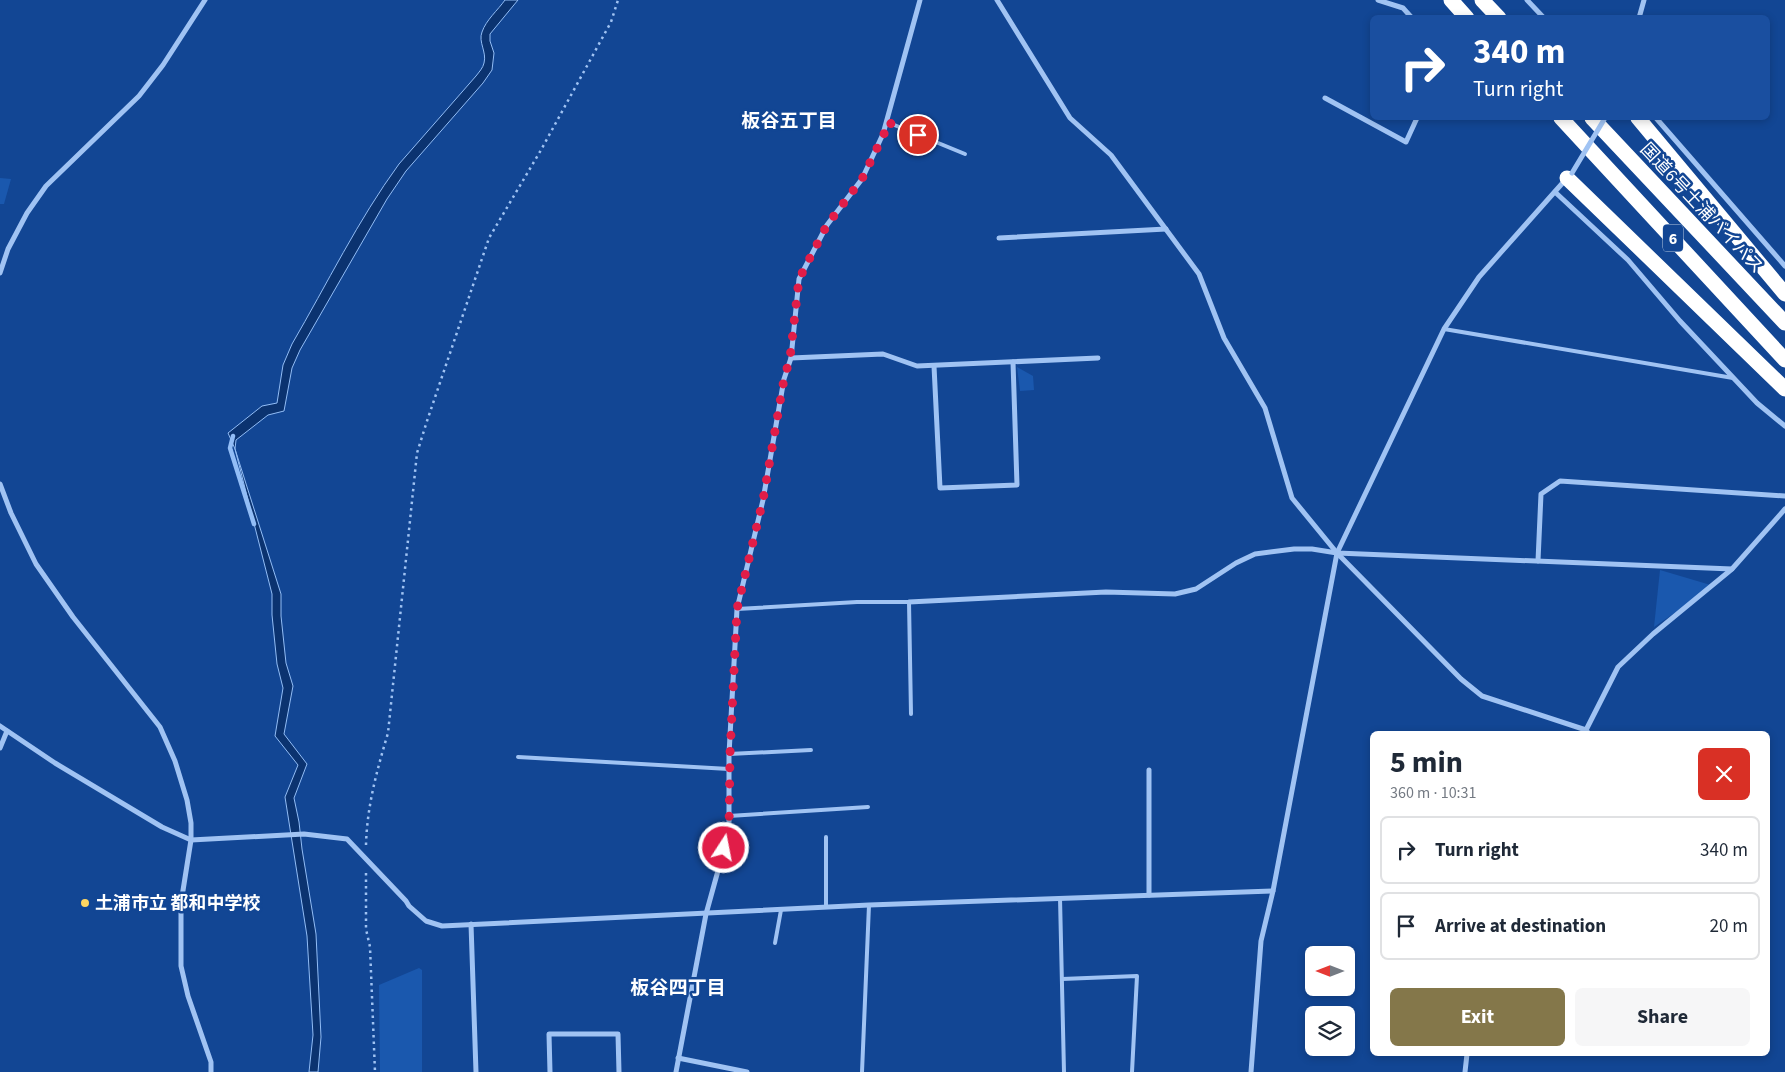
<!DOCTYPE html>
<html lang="en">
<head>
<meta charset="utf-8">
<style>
	:root { --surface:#fff; --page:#f6f6f7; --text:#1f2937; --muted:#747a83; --line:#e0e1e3; --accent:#84774a }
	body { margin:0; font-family:"Source Sans 3","Noto Sans JP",sans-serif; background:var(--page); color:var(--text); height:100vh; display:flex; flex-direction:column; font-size:19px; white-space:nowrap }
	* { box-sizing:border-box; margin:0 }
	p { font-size:16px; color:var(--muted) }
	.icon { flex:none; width:28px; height:28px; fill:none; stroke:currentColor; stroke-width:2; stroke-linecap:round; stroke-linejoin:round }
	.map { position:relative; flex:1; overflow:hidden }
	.sheet { position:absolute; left:1370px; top:731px; width:400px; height:325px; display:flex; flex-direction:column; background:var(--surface); border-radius:8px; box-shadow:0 2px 8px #0003 }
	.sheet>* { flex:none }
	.top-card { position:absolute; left:1370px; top:15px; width:400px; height:105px; border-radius:8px; box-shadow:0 2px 8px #0003; background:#1a4fa0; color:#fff; overflow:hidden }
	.needle { width:32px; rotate:270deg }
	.buttons { position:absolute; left:1305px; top:946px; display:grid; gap:10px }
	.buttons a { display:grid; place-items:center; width:50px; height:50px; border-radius:8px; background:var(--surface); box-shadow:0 2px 8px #0003; font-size:25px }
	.pin { position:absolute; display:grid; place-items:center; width:42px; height:42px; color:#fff; margin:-21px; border:2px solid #fff; border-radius:50%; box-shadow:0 1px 5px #0007 }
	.me { position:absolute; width:55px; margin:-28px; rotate:11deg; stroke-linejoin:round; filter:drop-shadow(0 0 4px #0008) }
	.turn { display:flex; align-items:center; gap:18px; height:105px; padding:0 20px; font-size:22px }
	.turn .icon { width:65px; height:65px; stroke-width:2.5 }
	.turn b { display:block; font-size:35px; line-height:42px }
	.round { display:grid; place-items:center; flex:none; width:52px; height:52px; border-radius:8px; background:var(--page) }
	.head { display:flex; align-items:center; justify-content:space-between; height:85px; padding:0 20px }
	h1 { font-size:30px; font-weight:700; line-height:38px }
	.button { display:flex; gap:10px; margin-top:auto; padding:10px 20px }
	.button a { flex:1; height:58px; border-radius:8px; background:var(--accent); color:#fff; font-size:20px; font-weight:700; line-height:58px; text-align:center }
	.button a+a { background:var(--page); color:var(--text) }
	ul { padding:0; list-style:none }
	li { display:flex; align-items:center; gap:15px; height:68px; margin:0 10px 8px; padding:0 10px; border:2px solid var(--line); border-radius:8px }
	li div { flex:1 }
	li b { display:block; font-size:19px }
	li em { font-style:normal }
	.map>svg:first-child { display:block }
	.green { fill:#1a58ae }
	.water { fill:#0b3370; stroke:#92bdf6 }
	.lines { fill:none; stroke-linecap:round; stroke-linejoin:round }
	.stream { stroke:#92bdf6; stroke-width:4.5 }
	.path { stroke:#a0c3f3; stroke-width:2.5; stroke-dasharray:2.5 4; stroke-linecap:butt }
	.lane { stroke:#a0c3f3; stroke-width:4 }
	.street { stroke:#a0c3f3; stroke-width:5 }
	.highway { stroke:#fff; stroke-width:15 }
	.street-bridge { stroke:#a0c3f3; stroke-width:5 }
	.route { stroke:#e11d48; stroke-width:9; stroke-dasharray:0 16.2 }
	.poi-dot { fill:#ffd762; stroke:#124694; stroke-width:2 }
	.labels { text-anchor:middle; stroke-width:5; stroke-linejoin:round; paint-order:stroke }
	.shield { fill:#124694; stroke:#b8c8df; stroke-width:1 }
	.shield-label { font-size:16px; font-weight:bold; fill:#fff }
	.street-label { font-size:18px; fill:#fff; stroke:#124694 }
	.poi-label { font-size:18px; font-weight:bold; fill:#fff; stroke:#124694; text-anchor:start }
	.neighbourhood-label { font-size:19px; font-weight:bold; fill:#fff; stroke:#124694 }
</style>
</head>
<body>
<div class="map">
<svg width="1785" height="1072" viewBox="0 0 1785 1072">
	<rect width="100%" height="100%" fill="#124694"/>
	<!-- green -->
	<g class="green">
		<path d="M0 178 11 179 4 204H0Z"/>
		<path d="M1017 367 1033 376 1034 390 1020 391Z"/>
		<path d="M1660 570 1714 586 1654 627Z"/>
		<path d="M419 968 422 970V1072H380L379 985Z"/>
	</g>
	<!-- water -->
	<path class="water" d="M505 0H518L490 34V41L494 53 492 70 483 83 406 171 387 199 300 350 292 368 284 411 268 415 236 440 235 449 281 594V616L286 663 293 686 284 734 307 764 294 798 299 822 302 849 316 934 321 1037 318 1072H309L313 1035 307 936 285 797 298 765 275 736 283 688 277 664 272 615V594L235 449 228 433 262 406 277 403 283 365 292 344C327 284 358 220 399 164L476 76C479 72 483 68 484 63 487 52 478 42 482 32 486 20 498 10 505 0Z"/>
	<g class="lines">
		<!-- stream -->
		<path class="stream" d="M233 436 230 448 254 524"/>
		<!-- path -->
		<g class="path">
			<path d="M366 845C367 806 377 770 388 733L417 453 427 421 489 238 541 150 611 22 618 0"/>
			<path d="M366 873V929L370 947 375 1072"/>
		</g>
		<!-- lane -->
		<g class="lane">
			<path d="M887 122 965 154"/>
			<path d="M1444 329 1733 378"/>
			<path d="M737 609 857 602H909L911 714"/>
			<path d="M729 754 811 750"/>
			<path d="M518 757 729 769"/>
			<path d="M729 816 868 807"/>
			<path d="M826 837V907"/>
			<path d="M1060 898 1064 1072"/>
			<path d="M775 943 781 910"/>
			<path d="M1062 979 1137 976 1132 1072"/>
			<path d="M862 1072 869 905"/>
		</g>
		<!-- street -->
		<g class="street">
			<path d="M997 0 1070 118 1111 155 1199 274 1224 338 1265 408 1292 498 1337 553 1461 679 1482 696 1586 730 1589 734"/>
			<path d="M1378 0 1403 8 1412 18"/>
			<path d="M1527 0 1544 18"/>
			<path d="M1639 18 1644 0"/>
			<path d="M1325 98 1406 142 1417 118"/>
			<path d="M1656 118 1785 266"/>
			<path d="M1555 192 1628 260 1680 321 1757 403 1785 426"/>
			<path d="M999 238 1166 229"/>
			<path d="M0 273 8 249 27 213 46 186 139 96 163 65 205 0"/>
			<path d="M791 358 883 354 917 366 1098 358"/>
			<path d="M934 366 940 488 1017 485 1013 362"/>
			<path d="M0 484 11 513 36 564 73 617 160 727 175 761 187 800 191 823V840L181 903V966L188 996 211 1062V1072"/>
			<path d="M1538 561 1541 494 1560 481 1785 496"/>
			<path d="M909 602 1106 592 1175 594 1196 589 1236 563 1255 554 1294 549H1312L1337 553 1732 569"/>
			<path d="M0 726 55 763 162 827 191 840 304 834 347 839 406 901 409 906 426 921 442 926 869 905 1273 891"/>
			<path d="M1584 734 1618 667 1653 634 1732 569 1785 509"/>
			<path d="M0 748 7 731"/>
			<path d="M1149 895V770"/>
			<path d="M471 924 476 1072"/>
			<path d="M678 1058 747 1072"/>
			<path d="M550 1072 549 1034H618L619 1072"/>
			<path d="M676 1072 706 914 729 831V754L737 609 763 500 784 379 791 358 799 279 827 225 862 179 883 134 920 0"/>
			<path d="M1251 1072 1261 941 1273 891 1337 553 1444 329 1479 277 1567 178"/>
			<path d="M1465 1072 1467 1054"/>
		</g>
		<!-- highway -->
		<g class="highway">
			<path d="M1451 0 1467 18"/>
			<path d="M1482 0 1499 18"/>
			<path d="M1561 118 1785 360"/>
			<path d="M1592 118 1785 323"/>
			<path d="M1638 118 1785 294"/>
			<path d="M1567 178 1785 389"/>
		</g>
		<!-- street-bridge -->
		<path class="street-bridge" d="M1572 173 1605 118"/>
	</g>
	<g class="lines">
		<!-- route -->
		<path class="route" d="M724 848 729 831 730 754 737 609 763 500 784 379 790 358 799 279 827 225 862 179 884 134 887 122 918 135"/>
	</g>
	<!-- markers -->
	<circle class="poi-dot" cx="85" cy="903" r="5"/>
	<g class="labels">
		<!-- shield labels -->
		<rect class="shield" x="1663" y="224.5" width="20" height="27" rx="4"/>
		<g class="shield-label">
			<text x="1673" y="244">6</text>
		</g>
		<!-- street labels -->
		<g class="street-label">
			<text transform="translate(1702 208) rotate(47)" y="6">国道6号土浦バイパス</text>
		</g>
		<!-- poi labels -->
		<g class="poi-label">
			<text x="95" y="909">土浦市立 都和中学校</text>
		</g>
		<!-- neighbourhood labels -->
		<g class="neighbourhood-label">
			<text x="789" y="127">板谷五丁目</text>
			<text x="678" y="994">板谷四丁目</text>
		</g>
	</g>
</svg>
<div class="buttons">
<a><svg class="needle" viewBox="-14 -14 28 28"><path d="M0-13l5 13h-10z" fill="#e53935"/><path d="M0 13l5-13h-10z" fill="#747a83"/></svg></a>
<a><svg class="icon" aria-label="layers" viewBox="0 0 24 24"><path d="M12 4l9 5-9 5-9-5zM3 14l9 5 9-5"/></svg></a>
</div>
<div class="pin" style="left:918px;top:135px;background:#d93025"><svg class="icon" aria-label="arrive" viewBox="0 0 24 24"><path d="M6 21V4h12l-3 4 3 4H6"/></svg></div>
<svg class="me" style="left:724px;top:848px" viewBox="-20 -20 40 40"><circle r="17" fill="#e11d48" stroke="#fff" stroke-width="3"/><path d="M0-11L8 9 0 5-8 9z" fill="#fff"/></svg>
<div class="top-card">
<div class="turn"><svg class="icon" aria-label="right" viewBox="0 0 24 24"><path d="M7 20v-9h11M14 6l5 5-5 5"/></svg><div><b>340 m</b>Turn right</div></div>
</div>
<section class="sheet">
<div class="head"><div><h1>5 min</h1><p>360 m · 10:31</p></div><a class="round" style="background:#d93025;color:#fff"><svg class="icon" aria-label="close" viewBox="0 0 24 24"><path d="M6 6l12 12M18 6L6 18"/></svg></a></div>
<ul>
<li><svg class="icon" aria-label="right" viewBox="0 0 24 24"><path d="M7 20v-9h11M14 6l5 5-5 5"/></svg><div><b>Turn right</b></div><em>340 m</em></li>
<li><svg class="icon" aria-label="arrive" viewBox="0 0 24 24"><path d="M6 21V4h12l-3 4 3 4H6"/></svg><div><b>Arrive at destination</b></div><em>20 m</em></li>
</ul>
<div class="button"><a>Exit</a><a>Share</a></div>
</section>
</div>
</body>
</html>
